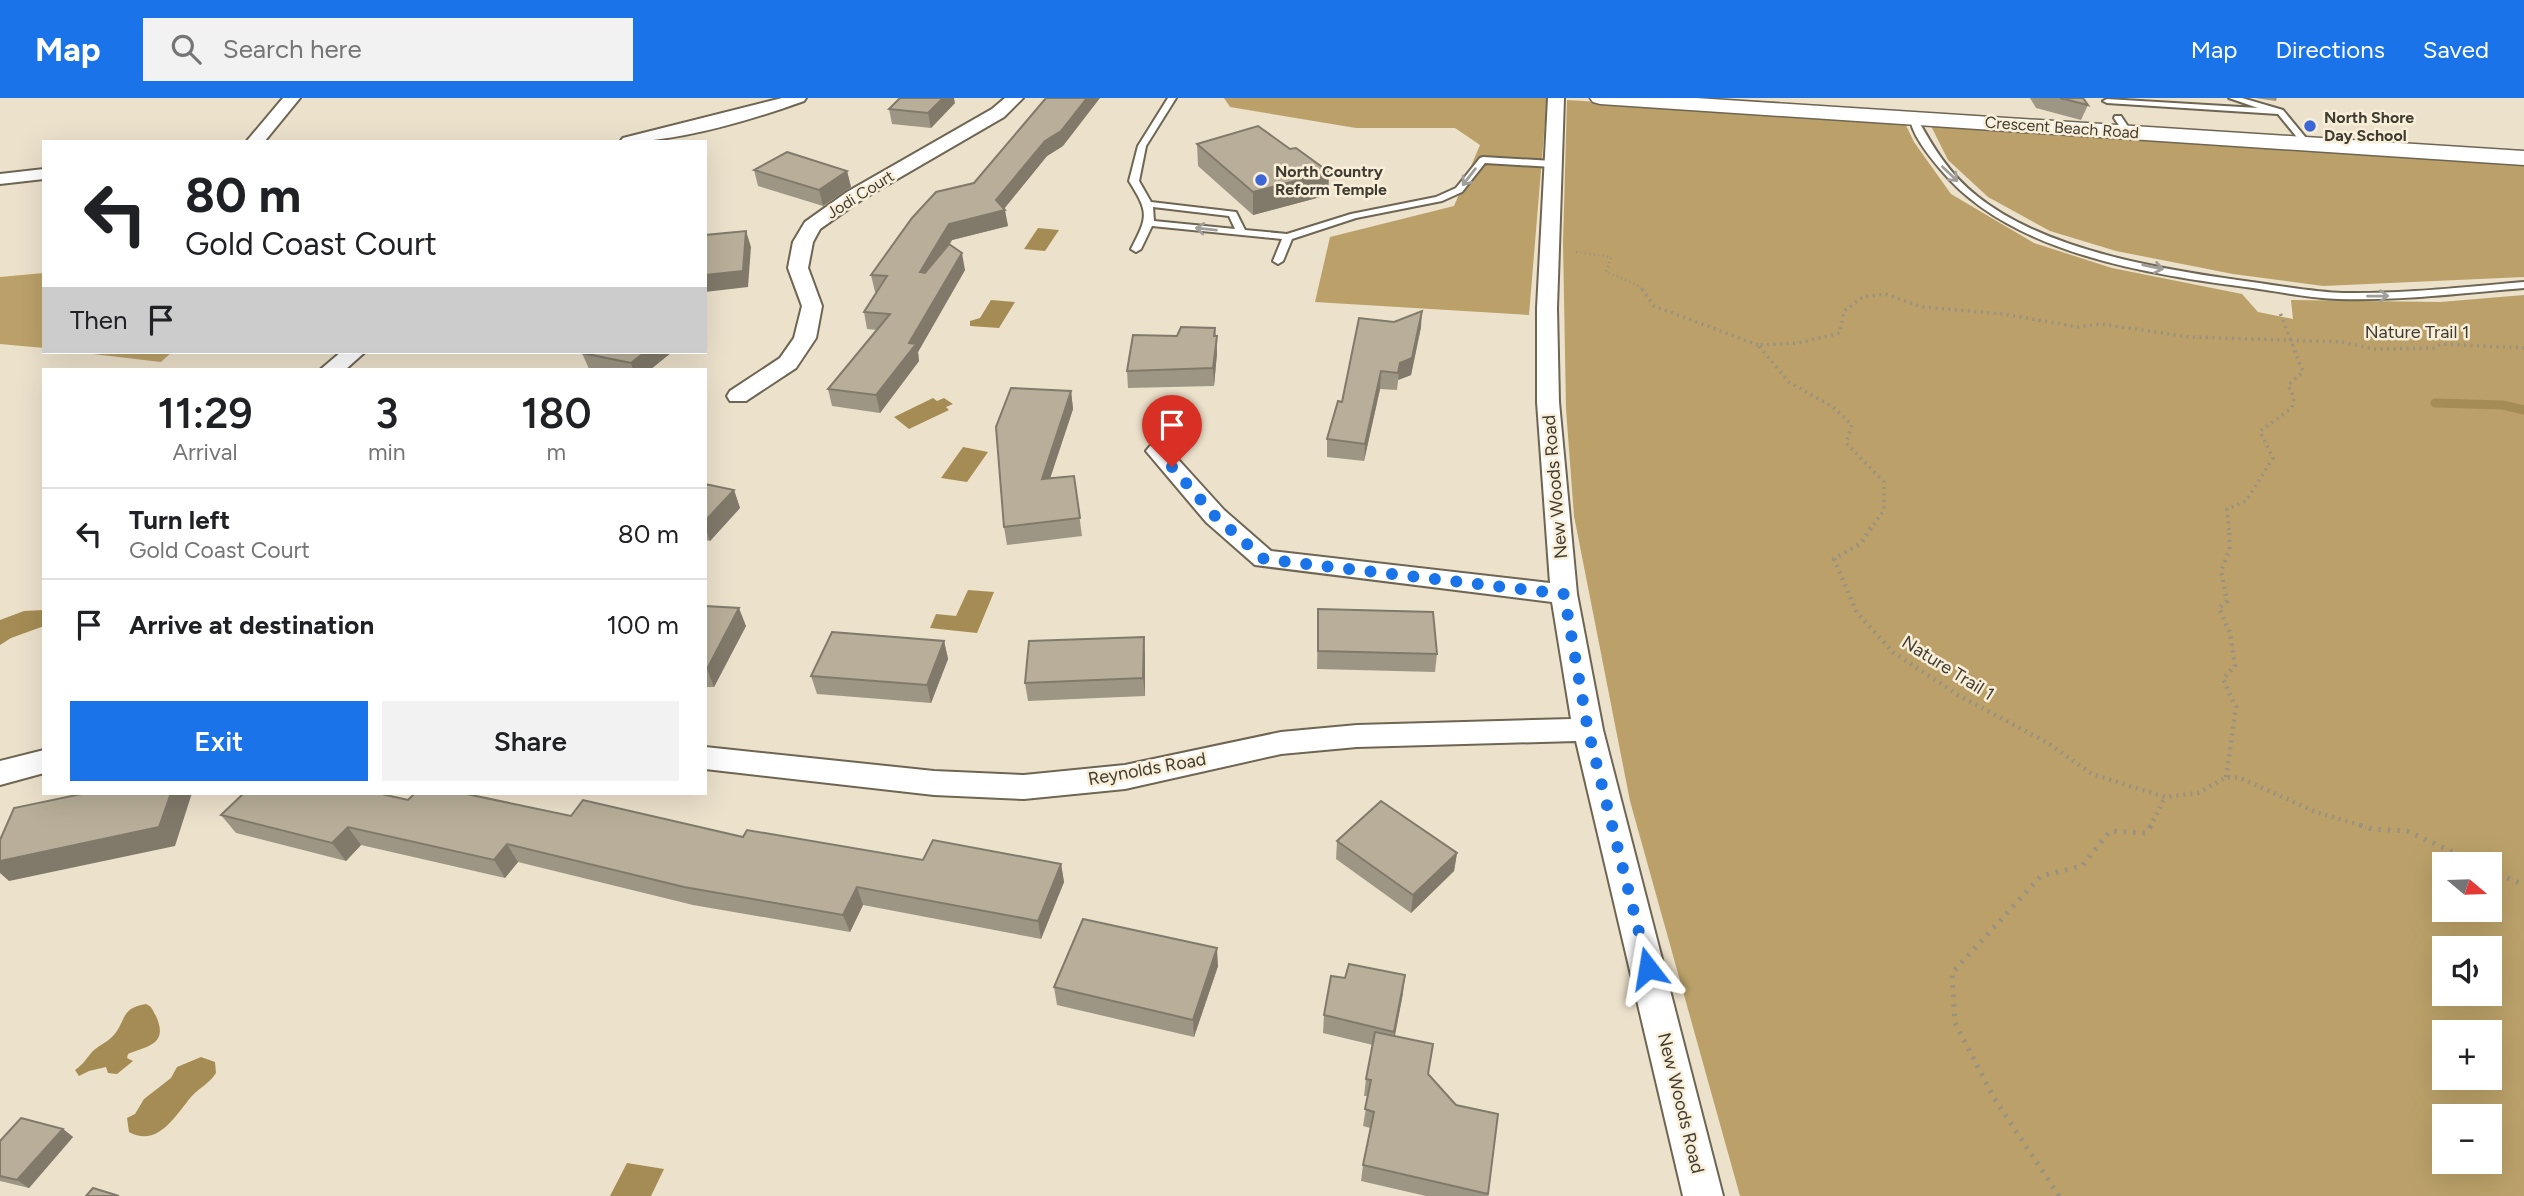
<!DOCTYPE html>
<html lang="en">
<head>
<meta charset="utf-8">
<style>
	:root { --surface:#fff; --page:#f2f2f2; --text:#202124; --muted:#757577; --line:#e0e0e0; --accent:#1a73e8 }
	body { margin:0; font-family:Figtree,sans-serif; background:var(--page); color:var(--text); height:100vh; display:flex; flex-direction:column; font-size:26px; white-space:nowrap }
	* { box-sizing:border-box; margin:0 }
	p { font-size:23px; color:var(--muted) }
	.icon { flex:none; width:38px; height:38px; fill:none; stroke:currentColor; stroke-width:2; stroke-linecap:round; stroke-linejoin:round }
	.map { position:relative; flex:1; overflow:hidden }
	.panel { position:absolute; left:42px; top:270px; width:665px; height:427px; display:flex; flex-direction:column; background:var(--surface); border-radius:0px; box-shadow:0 7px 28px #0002 }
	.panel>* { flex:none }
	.hud { position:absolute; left:42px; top:42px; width:665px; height:214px; border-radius:0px; box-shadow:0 7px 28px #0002; background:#fff; color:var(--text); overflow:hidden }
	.needle { width:46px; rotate:109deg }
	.controls { position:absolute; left:2432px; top:754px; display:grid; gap:14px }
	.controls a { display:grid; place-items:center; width:70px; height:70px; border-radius:0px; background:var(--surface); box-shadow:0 7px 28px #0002; font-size:35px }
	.pin { position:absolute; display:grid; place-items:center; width:60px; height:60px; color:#fff; margin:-72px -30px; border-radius:50% 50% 50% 0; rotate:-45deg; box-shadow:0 0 7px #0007 }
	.pin .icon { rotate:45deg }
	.me { position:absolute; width:77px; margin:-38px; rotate:346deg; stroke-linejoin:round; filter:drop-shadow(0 0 5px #0008) }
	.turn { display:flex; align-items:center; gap:24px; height:147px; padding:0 28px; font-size:32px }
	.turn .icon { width:91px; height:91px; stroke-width:2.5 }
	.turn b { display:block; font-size:49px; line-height:60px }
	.then { display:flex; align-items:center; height:66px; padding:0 28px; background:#0003; gap:14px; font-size:26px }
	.eta { display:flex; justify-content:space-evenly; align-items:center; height:119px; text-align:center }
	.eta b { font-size:42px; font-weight:600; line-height:49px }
	.action { display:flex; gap:14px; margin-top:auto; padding:14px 28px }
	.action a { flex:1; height:80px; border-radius:0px; background:var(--accent); color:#fff; font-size:28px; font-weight:600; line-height:80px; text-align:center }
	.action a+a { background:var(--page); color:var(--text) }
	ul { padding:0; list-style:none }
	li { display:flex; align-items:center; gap:21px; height:91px; padding:0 28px; border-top:2px solid var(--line) }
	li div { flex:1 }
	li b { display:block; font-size:26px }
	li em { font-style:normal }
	header { display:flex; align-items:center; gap:42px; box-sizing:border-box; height:98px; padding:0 35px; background:var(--accent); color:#fff }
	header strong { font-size:33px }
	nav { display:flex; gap:38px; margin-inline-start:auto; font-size:24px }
	.search { width:490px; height:63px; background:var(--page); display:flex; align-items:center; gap:18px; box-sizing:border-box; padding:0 24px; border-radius:0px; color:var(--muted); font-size:26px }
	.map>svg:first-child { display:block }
	.forest { fill:#bba169; fill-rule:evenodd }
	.water { fill:#a58c54 }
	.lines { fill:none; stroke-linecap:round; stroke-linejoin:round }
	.stream { stroke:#a58c54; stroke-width:9 }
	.service-casing { stroke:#6e6552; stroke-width:4 }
	.minor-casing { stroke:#6e6552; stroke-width:4 }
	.tertiary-casing { stroke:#6e6552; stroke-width:3 }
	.path-far3 { stroke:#999182; stroke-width:2.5; stroke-dasharray:1 3.5; stroke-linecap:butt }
	.path-far2 { stroke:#999182; stroke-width:3.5; stroke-dasharray:2 4.5; stroke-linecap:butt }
	.path-far1 { stroke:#999182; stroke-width:4.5; stroke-dasharray:2 5; stroke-linecap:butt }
	.path { stroke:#999182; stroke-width:5; stroke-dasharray:2.5 7; stroke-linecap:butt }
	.service { fill:#fff; fill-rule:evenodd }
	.minor { fill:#fff; fill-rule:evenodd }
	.tertiary { fill:#fff; fill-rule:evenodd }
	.wall { fill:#9e9684 }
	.shaded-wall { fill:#817a6b }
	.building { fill:#b8ae99; stroke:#817a6b; stroke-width:2 }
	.oneway { stroke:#a09e99 }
	.route { stroke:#1a73e8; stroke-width:12; stroke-dasharray:0 21.6 }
	.poi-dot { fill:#3d66d7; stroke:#f9efd8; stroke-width:2.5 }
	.labels { text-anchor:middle; stroke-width:5; stroke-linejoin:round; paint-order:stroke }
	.far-poi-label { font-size:16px; font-weight:bold; fill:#403c33; stroke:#f9efd8; text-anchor:start }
	.far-street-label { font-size:16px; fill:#403c33; stroke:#f9efd8 }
	.street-label { font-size:18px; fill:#403c33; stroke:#f9efd8 }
</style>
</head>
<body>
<header>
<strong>Map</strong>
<div class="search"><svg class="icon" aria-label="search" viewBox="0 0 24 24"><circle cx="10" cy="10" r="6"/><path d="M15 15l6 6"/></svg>Search here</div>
<nav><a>Map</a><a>Directions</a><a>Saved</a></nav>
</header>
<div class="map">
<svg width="2524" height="1098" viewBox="0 0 2524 1098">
	<rect width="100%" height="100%" fill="#ece1cb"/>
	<!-- forest -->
	<g class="forest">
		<path d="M1224 0H1547L1529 217 1315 204 1330 139 1454 108 1480 47 1455 30H1356L1230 9Z"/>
		<path d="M1567 2 1904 23 1914 44 1951 96 2034 145 2112 170 2242 196 2258 214 2293 221 2291 202 2440 204 2524 197V1098H1740L1630 703 1574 418 1566 311 1563 144ZM2445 766H2490V812H2445ZM2445 850H2490V896H2445ZM2445 934H2490V980H2445ZM2445 1018H2490V1064H2445Z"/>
		<path d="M1929 24 2524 62V179L2323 188 2233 176 2116 153 2050 133 1988 99 1948 62Z"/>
		<path d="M44 175V250L0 246V179Z"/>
		<path d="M76 254H172L161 264Z"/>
	</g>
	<!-- water -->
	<g class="water">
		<path d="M1038 130 1059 132 1045 153 1024 151Z"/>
		<path d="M991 202 1015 204 999 230 970 228V223L980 220Z"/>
		<path d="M933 300 937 303 944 300 953 306 946 309 949 312 909 331 894 319Z"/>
		<path d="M963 349 988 354 967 384 941 380Z"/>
		<path d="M968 492 994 494 977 535 930 530 936 516 956 518Z"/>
		<path d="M44 512V528L11 540 0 547V522L24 513Z"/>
		<path d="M146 906C153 909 152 912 156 918 169 947 147 948 128 956L127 960 133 963 117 976 108 975 106 969 89 973 79 978 75 972C84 966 87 959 94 952 100 947 107 944 112 939 127 924 119 910 146 906Z"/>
		<path d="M201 959 215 964 216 975C210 985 199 990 191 999 176 1017 158 1050 129 1034L127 1020 135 1016 144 1001 171 980 177 969Z"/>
		<path d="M627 1065 664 1071 651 1098H610Z"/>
	</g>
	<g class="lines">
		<!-- stream -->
		<path class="stream" d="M2435 305 2503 307 2524 312"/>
		<defs>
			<g id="service">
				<path d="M1168 0H1176L1146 48 1139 83 1151 104 1236 114 1245 132 1287 136 1351 116 1436 99 1456 90 1480 60 1483 59 1553 63 1557 66 1553 69 1485 65 1462 94 1442 103 1356 120 1292 141 1283 163 1278 166 1273 163 1282 141 1152 128 1141 151 1136 154 1131 151C1148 118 1149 115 1129 83L1138 48ZM1153 109 1229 118 1235 131 1154 123Z"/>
				<path d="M2229 0H2242L2283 12 2311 46 2304 48 2278 16 2107 5 2103 3 2107 1 2258 10Z"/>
				<path d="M1910 18H1916C1932 48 1949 76 1977 98 2048 155 2171 173 2259 185 2287 189 2315 194 2343 195 2404 196 2464 189 2524 184V190C2462 195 2400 203 2338 201 2310 200 2281 194 2253 190 2152 177 2010 156 1941 72 1930 59 1910 35 1910 18Z"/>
				<path d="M2115 18H2121L2131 33 2130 35H2124L2114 20Z"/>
			</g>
			<g id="minor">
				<path d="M283 0H300L264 44H246Z"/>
				<path d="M782 0H806L804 3C748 23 679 44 620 44L623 40Z"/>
				<path d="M1005 0H1023L1004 19 861 102 820 131 813 144 808 170 822 208 816 240 796 270 746 303H730L727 298 730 293 780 260 794 240 802 208 788 170 793 144 805 124 847 94 992 11Z"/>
				<path d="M1548 0H1564L1557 210 1559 304 1577 496 1603 632 1723 1098H1683L1576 643 1357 649 1281 656 1125 691 1024 701 934 697 705 671V649L934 673 1024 677 1125 667 1281 634 1357 627 1571 621 1552 504 1255 467 1206 424 1146 353 1150 348H1166L1224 412 1271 453 1550 485 1537 304V210Z"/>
				<path d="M44 71V81L0 86V76Z"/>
				<path d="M341 254H365L346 271H321Z"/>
				<path d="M44 652V675L0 687V663Z"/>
			</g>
			<path id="tertiary" d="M1590 0H1696L2524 53V67L1600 6 1593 4Z"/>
		</defs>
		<!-- service casing -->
		<use href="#service" class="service-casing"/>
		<!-- minor casing -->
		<use href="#minor" class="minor-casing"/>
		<!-- tertiary casing -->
		<use href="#tertiary" class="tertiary-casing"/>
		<!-- path-far3 -->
		<path class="path-far3" d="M1576 154 1611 159 1606 174 1640 188 1643 193"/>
		<!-- path-far2 -->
		<g class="path-far2">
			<path d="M1642 191 1654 208 1758 247"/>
			<path d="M1870 432 1884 412V384L1846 345 1852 327 1833 309 1789 284 1758 247 1799 245 1840 235 1844 213 1863 199 1885 196 1922 209 2003 216 2078 229 2101 226 2189 239 2342 244 2374 251 2434 250 2441 246 2524 250"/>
			<path d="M2229 432 2227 411 2246 403 2273 360 2260 333 2292 310 2294 300 2288 287 2303 274 2279 212"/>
		</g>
		<!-- path-far1 -->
		<g class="path-far1">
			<path d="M1871 430 1861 445 1834 461 1857 515 1894 555 1958 597 2046 644 2092 676 2165 699 2198 695 2226 679 2240 680 2316 714 2366 729"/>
			<path d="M2226 679 2236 609 2223 581 2235 568 2230 535 2219 510 2227 503 2221 473 2230 451 2229 430"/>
			<path d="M2150 729 2165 699"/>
		</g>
		<!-- path -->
		<g class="path">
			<path d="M2360 727 2372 731 2407 733 2479 766"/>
			<path d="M2490 772 2524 787"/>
			<path d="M2059 1098 1994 1000 1955 925 1952 875 2041 778 2082 768 2110 733 2147 735 2151 727"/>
		</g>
		<!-- service -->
		<use href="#service" class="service"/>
		<!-- minor -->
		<use href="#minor" class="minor"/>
		<!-- tertiary -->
		<use href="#tertiary" class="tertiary"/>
	</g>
	<!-- wall -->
	<g class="wall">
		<path d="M2030 0H2083L2088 7 2081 22 2036 10Z"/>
		<path d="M2255 0H2277L2276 3Z"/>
		<path d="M955 5 931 30 892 26 889 11Z"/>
		<path d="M1197 46 1290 51 1329 74 1328 97 1253 117 1198 68Z"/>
		<path d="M1063 48 1047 58 1004 111 1008 128 952 142 949 147 965 172 918 254 919 263 880 315 832 308 828 291 877 232 867 231 864 214 877 194H875L871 177 974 85Z"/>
		<path d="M754 72 847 73 851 89 823 108 758 88Z"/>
		<path d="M1421 229 1411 277 1398 282 1397 292 1380 291 1364 363 1327 359V341L1342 304Z"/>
		<path d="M1215 238H1217V255L1214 288 1128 290 1127 273Z"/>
		<path d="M672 254 651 271H589L582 255Z"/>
		<path d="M1071 293 1073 311 1050 380 1074 378 1082 438 1007 447 1004 429Z"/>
		<path d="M705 386 734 392 740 410 710 443 705 442Z"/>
		<path d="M705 508 746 528 714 589H705Z"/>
		<path d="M1318 511 1437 556 1435 574 1317 571Z"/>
		<path d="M944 543 948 561 931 605 817 596 811 578Z"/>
		<path d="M1145 557V598L1028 603 1025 585Z"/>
		<path d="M408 702 571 718 923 762 1061 766 1064 784 1041 841 863 807 850 834 693 807 518 764 505 780 361 747 346 763 236 735 221 717Z"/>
		<path d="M1337 743 1457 755 1454 773 1411 815 1336 761Z"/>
		<path d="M1218 868 1194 939 1057 907 1054 889Z"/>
		<path d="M1403 895 1395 938 1456 1007 1498 1016 1488 1098H1426L1361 1083 1363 1067 1370 1030 1363 1028 1368 998H1364L1366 981 1373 947 1323 935 1324 917Z"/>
		<path d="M63 1031 73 1039 29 1090 0 1083V1043Z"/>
	</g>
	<!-- shaded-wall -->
	<g class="shaded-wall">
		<path d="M943 0H954L955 5 931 30 928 15Z"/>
		<path d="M1087 0H1100L1063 48 1047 58 1003 112H1005L1008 128 952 142 923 191 920 174 949 126 996 102 1045 43Z"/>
		<path d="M847 73 851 89 823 108 819 92Z"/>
		<path d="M1329 74 1328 97 1253 117V94Z"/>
		<path d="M746 133 751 149 748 189 705 194V177Z"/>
		<path d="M962 155 965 172 918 254 919 263 880 315 876 297 909 245Z"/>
		<path d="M1422 213 1421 229 1411 277 1398 282 1397 292 1400 265Z"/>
		<path d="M1215 230 1217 255 1214 288 1213 270Z"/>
		<path d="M645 254H672L651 271H633L631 265Z"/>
		<path d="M1381 273 1380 291 1364 363 1365 346Z"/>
		<path d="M1071 293 1073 311 1044 399 1042 381Z"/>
		<path d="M734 392 740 410 710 443 705 429V423Z"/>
		<path d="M739 510 746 528 714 589 707 571Z"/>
		<path d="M1144 539 1145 557V598L1143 580Z"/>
		<path d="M944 543 948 561 931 605 927 587Z"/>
		<path d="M171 695H192L175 748 9 783 0 775V763Z"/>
		<path d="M348 729 361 747 346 763 332 745Z"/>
		<path d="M507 746 518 764 505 780 494 762Z"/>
		<path d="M1457 755 1454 773 1411 815 1413 797Z"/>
		<path d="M1061 766 1064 784 1041 841 1038 823Z"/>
		<path d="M857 789 863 807 850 834 843 817Z"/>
		<path d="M1217 850 1218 868 1194 939 1193 922Z"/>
		<path d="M1405 877 1403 895 1392 951 1394 934Z"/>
		<path d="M63 1031 73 1039 29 1090 17 1082Z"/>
	</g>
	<!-- building -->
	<g class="building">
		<path d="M900 0H943L928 15 889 11Z"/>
		<path d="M1046 0H1087L1061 33 1045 43 996 102 1005 112 949 126 920 174 925 175 949 146 962 155 909 245 916 246 876 297 828 291 890 216 864 214 887 178 871 177 912 120 936 94 974 85Z"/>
		<path d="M2060 0H2083L2088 7Z"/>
		<path d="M1258 28 1290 51 1296 50 1329 74 1253 94 1197 46Z"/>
		<path d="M787 54 847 73 819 92 754 72Z"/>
		<path d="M746 133 743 173 705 177V137Z"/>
		<path d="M1422 213 1412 260 1400 265 1398 275 1381 273 1365 346 1327 341 1338 303 1342 304 1359 220 1394 224Z"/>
		<path d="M1181 229 1215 230 1214 238H1217L1213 270 1127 273 1133 237 1177 238Z"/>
		<path d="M584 254H645L631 265 582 255Z"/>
		<path d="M1011 290 1071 293 1042 381 1074 378 1080 420 1004 429 996 329Z"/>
		<path d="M705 386 734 392 705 423Z"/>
		<path d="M705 508 739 510 707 571H705Z"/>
		<path d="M1318 511 1433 514 1437 556 1318 553Z"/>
		<path d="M832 534 944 543 927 587 811 578Z"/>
		<path d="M1144 539 1143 580 1025 585 1029 543Z"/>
		<path d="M86 695H171L159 729 0 763V742L14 710Z"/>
		<path d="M244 695H377L408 702 415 695H462L571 718 583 702 743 739 747 732 923 762 933 742 1061 766 1038 823 857 789 843 817 684 789 507 746 494 762 348 729 332 745 221 717Z"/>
		<path d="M1381 703 1457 755 1413 797 1337 743Z"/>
		<path d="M1083 821 1217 850 1193 922 1054 889Z"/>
		<path d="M1349 866 1405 877 1394 934 1324 917 1331 878 1345 880Z"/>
		<path d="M1375 934 1433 946 1428 976 1456 1007 1498 1016 1488 1096 1363 1067 1374 1014 1365 1011 1371 982 1366 981Z"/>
		<path d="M21 1020 63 1031 17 1082 0 1078V1043Z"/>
		<path d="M93 1090 119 1098H86Z"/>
	</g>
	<!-- one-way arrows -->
	<defs><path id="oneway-shaft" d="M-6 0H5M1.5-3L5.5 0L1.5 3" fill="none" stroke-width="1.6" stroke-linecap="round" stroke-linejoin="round" transform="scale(1.75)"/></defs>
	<g class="oneway">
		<use href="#oneway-shaft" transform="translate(1950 76) rotate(44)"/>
		<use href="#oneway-shaft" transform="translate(1469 79) rotate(128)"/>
		<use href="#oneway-shaft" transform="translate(1206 131) rotate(-174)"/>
		<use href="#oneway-shaft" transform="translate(2153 169) rotate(12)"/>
		<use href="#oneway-shaft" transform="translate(2378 198) rotate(-1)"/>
	</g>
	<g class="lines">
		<!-- route -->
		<path class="route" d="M1172 369 1215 418 1264 461 1564 496 1588 632 1648 870"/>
	</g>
	<!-- markers -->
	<g class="poi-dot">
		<circle cx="2310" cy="28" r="7"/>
		<circle cx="1261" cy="82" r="7"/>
	</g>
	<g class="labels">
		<!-- far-poi labels -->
		<g class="far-poi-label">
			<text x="2324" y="25">North Shore<tspan x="2324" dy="18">Day School</tspan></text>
			<text x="1275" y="79">North Country<tspan x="1275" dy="18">Reform Temple</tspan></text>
		</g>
		<!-- far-street labels -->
		<g class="far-street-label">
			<text transform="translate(2062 29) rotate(4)" y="6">Crescent Beach Road</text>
			<text transform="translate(860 96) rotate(-32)" y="6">Jodi Court</text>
		</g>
		<!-- street labels -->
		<g class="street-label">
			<text x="2417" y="240">Nature Trail 1</text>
			<text transform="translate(1555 389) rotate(-95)" y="6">New Woods Road</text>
			<text transform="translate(1948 570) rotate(32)" y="6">Nature Trail 1</text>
			<text transform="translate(1147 671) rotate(-10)" y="6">Reynolds Road</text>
			<text transform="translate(1681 1005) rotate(76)" y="6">New Woods Road</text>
		</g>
	</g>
</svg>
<div class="controls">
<a><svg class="needle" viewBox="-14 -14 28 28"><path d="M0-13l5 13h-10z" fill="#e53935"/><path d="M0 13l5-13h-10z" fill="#757577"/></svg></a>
<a><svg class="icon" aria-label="sound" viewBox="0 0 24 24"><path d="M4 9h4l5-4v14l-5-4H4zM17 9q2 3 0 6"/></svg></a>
<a>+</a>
<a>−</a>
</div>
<div class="pin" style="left:1172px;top:369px;background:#d93025"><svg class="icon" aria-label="arrive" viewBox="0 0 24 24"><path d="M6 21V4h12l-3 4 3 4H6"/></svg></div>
<svg class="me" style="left:1648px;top:870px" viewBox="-20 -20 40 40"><path d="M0-17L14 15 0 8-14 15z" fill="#1a73e8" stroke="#fff" stroke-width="4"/></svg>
<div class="hud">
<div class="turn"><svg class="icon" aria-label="left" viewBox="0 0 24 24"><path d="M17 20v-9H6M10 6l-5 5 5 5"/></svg><div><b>80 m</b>Gold Coast Court</div></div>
<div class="then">Then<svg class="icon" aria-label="arrive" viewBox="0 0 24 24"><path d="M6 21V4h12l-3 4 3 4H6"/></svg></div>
</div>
<section class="panel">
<div class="eta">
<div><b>11:29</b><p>Arrival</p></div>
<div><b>3</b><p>min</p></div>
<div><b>180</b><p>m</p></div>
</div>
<ul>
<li><svg class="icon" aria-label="left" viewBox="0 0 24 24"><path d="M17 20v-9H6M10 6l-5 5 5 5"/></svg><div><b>Turn left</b><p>Gold Coast Court</p></div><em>80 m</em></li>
<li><svg class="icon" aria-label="arrive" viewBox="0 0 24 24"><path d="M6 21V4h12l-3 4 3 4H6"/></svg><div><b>Arrive at destination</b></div><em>100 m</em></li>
</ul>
<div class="action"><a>Exit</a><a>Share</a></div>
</section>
</div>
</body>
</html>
